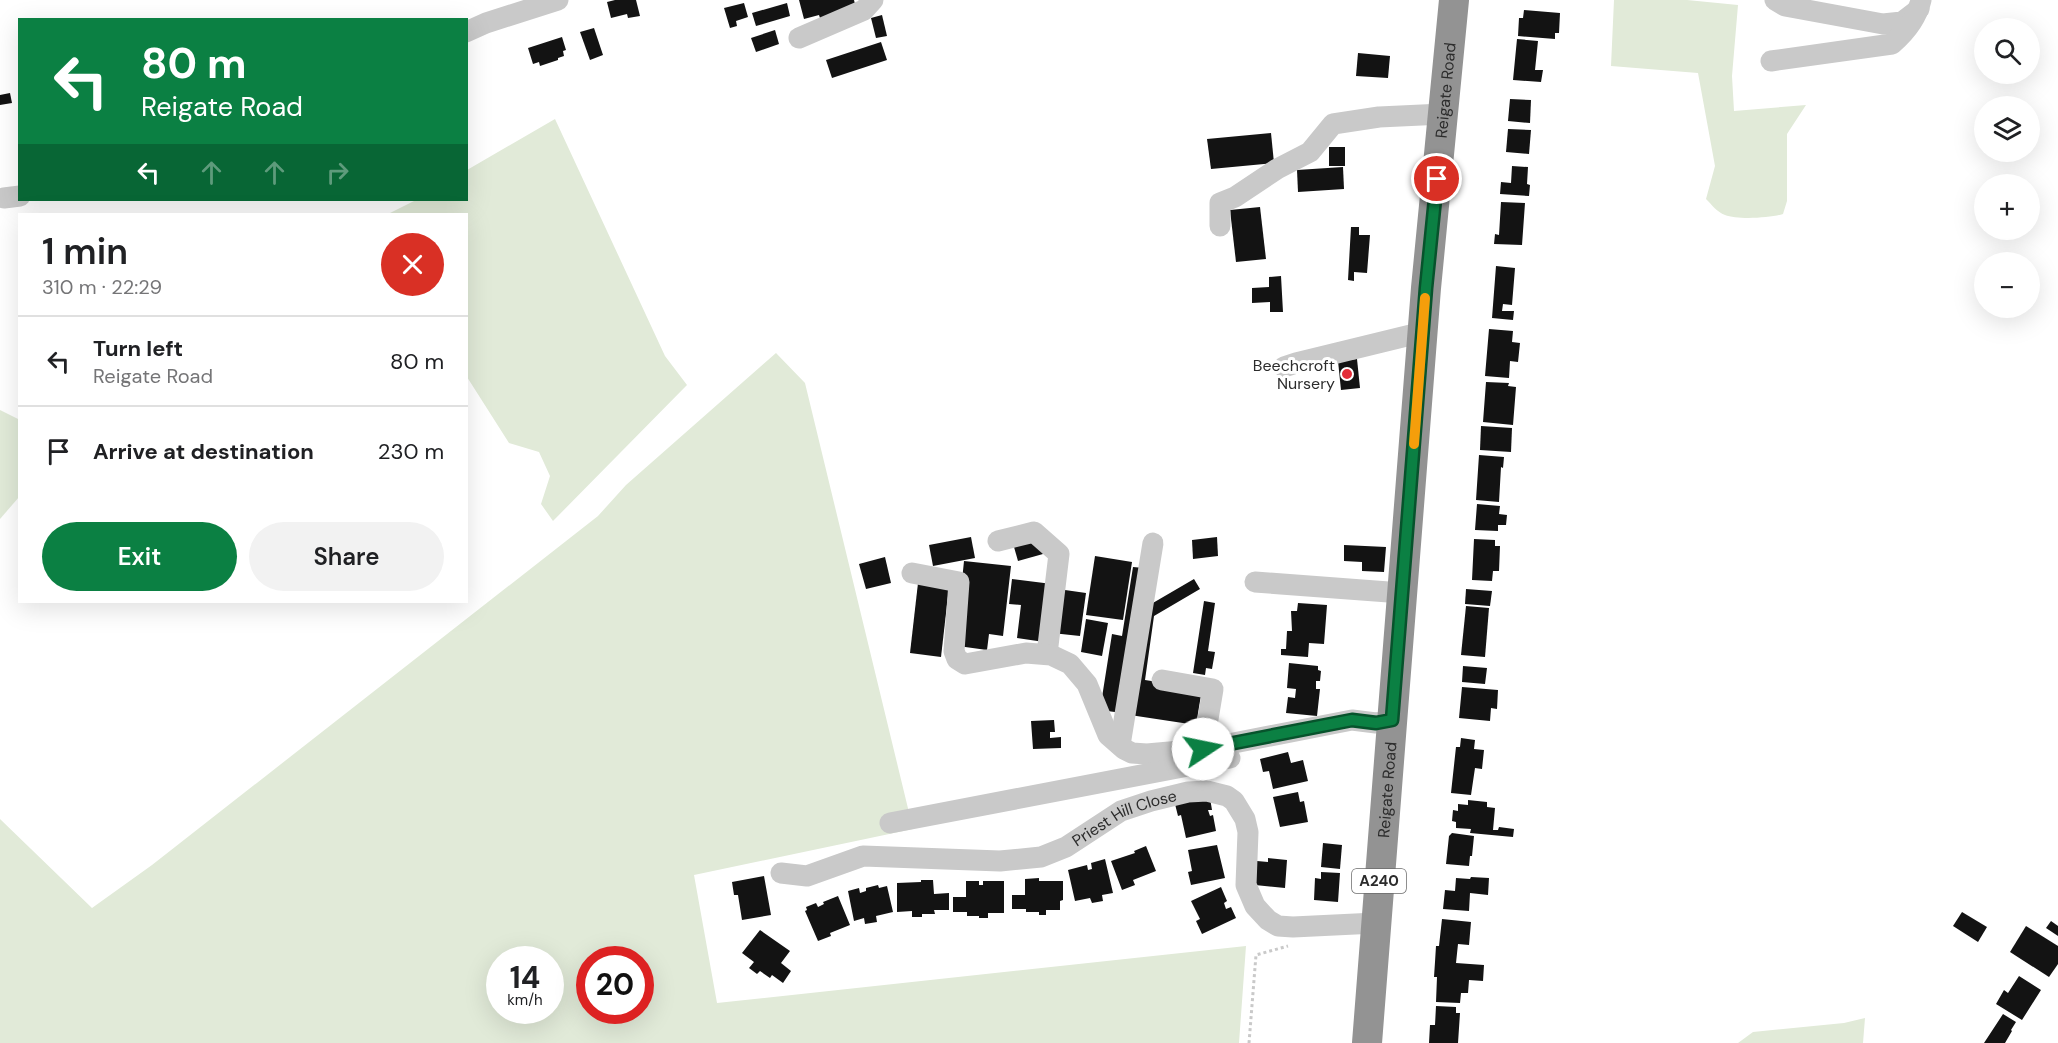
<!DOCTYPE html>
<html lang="en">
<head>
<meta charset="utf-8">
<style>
	:root { --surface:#fff; --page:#f2f2f2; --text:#202124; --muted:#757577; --line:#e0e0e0; --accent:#0b8043 }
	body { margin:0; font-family:"DM Sans",sans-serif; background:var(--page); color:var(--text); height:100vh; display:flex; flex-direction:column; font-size:22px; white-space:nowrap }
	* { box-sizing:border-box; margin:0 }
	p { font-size:20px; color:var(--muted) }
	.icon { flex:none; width:33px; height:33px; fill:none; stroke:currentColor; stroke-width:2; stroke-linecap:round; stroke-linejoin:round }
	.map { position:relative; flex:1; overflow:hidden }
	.side { position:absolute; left:18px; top:213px; width:450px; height:390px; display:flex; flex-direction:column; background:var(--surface); border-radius:0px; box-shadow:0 6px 24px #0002 }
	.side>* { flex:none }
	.hud { position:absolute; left:18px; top:18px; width:450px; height:183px; border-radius:0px; box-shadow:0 6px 24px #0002; background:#0b8043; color:#fff; overflow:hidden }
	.controls { position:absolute; left:1974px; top:18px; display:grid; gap:12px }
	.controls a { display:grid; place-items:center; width:66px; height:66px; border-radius:50%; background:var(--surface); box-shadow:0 6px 24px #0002; font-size:30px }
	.speed { position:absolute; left:486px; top:946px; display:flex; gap:12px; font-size:30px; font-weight:700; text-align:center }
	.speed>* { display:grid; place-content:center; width:78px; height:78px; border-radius:50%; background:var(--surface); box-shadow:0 6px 24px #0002; line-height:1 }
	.speed small { font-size:15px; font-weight:400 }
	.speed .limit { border:9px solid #d22; background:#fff; color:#111 }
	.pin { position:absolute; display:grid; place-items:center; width:51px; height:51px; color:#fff; margin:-26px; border:3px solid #fff; border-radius:50%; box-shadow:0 2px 6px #0007 }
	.me { position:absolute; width:66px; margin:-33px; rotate:79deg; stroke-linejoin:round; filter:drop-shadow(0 0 4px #0008) }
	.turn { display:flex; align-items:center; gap:21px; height:126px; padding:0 24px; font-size:27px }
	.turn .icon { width:78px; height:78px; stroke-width:2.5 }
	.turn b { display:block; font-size:42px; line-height:51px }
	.lanes { display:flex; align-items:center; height:57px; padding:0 24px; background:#0003; justify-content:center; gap:30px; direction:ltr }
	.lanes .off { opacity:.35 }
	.round { display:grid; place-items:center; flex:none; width:63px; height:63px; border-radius:32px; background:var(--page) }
	.summary { display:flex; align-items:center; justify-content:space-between; height:102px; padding:0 24px }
	h1 { font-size:36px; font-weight:600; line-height:45px }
	.primary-button { display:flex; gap:12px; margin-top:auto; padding:12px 24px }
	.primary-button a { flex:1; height:69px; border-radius:36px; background:var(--accent); color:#fff; font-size:24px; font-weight:600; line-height:69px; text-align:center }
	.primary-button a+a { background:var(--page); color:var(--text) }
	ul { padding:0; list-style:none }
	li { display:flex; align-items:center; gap:18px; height:90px; padding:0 24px; border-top:2px solid var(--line) }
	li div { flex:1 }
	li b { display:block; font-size:22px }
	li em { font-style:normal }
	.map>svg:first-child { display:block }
	.green { fill:#e1ead8; fill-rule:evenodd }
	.building { fill:#131313 }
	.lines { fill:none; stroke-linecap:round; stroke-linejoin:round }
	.path { stroke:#c9c9c9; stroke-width:3; stroke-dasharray:3 3; stroke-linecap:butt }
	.minor { stroke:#c9c9c9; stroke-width:21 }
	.highway { stroke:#939393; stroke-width:30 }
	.route-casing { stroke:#07532c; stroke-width:15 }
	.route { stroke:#0b8043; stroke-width:10 }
	.slow { stroke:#f59e0b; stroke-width:10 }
	.poi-dot { fill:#e32d38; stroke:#fff; stroke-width:2 }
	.labels { text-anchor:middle; stroke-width:6; stroke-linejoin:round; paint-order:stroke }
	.shield { fill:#fff; stroke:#6b6b6b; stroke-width:1.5 }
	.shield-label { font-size:15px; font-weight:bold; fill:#2c2c2c }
	.street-label { font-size:16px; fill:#2c2c2c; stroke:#fff }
	.poi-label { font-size:16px; fill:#2c2c2c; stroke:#fff; text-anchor:end }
</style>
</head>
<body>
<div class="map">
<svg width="2058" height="1043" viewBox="0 0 2058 1043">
	<rect width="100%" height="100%" fill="#fff"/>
	<!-- green -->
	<g class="green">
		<path d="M1614 0H1687L1738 5 1732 76 1734 111 1806 105 1787 134V201L1783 214C1771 218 1737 220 1725 215 1717 212 1712 205 1706 199L1715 166 1698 73 1611 66Z"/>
		<path d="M555 119 665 356 687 385 553 521 541 504 550 476 539 452 509 443 467 377 466 214H388L416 200H466L467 170Z"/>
		<path d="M776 353 805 383 913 829 694 875 717 1003 1246 946 1239 1043H0V819L92 908 152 865 598 516 626 485ZM500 960H550V1011H500ZM590 960H640V1011H590Z"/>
		<path d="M0 410 20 420 19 497 0 519Z"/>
		<path d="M1865 1018 1863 1043H1738L1753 1032 1844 1023Z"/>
	</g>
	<!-- building -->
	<g class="building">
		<path d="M615 0H636L640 16 628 18 627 14 611 18 607 2Z"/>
		<path d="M799 0H854L855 4 821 21 819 15 804 19Z"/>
		<path d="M744 3 748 17 736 21 737 26 730 28 724 8Z"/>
		<path d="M787 3 790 16 756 26 752 13Z"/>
		<path d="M1524 10 1560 13 1559 33H1555V39L1518 36 1519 18H1523Z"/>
		<path d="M882 15 887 36 876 38 871 18Z"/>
		<path d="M594 28 603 55 590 60 580 32Z"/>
		<path d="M775 30 779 44 756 52 751 38Z"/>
		<path d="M562 37 566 50 563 51 564 56 558 58V60L540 66 539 62 533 64 528 48Z"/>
		<path d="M1517 39 1538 41 1535 70H1543L1541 82 1513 80Z"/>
		<path d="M881 42 887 60 832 78 826 60Z"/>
		<path d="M1358 53 1390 56 1388 78 1356 76Z"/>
		<path d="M10 93 12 103 0 105V95Z"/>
		<path d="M1510 99 1531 100 1530 123 1508 121Z"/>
		<path d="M1508 129 1531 130 1529 154 1506 152Z"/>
		<path d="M1271 133 1274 163 1211 169 1207 139Z"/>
		<rect x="1329" y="147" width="16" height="19"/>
		<path d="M1512 166 1528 167 1527 184 1530 185 1529 196 1500 194 1501 182 1511 183Z"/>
		<path d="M1343 167 1344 189 1298 192 1297 170Z"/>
		<path d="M1501 202 1525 203 1522 245 1494 244 1495 234 1499 235Z"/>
		<path d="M1260 207 1266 259 1236 262 1230 210Z"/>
		<path d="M1351 227H1359V235H1370L1367 273 1354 272V281L1348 280Z"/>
		<path d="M1496 266 1515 268 1512 305 1503 304 1502 311H1514L1513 320 1492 318Z"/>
		<path d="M1281 276 1283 312H1270V302L1252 303V288L1269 287V277Z"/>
		<path d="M1489 329 1513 331 1512 342 1520 343 1518 362 1510 361 1509 378 1485 376Z"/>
		<path d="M1357 359 1360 388 1341 390 1338 361Z"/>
		<path d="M1486 382 1509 383 1508 386 1516 387 1513 425 1483 422Z"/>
		<path d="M1481 426 1512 428 1511 452 1480 450Z"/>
		<path d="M1479 455 1504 457 1503 468 1501 467 1499 502 1476 500Z"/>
		<path d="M1477 504 1500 506 1499 514 1507 515 1506 525H1498V531L1475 530Z"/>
		<path d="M971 537 975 558 933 566 929 545Z"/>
		<path d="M1217 537 1218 556 1193 559 1192 540Z"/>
		<path d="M1474 539 1495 540V546H1500L1499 571H1493L1492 581 1472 580Z"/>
		<path d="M1040 540 1043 554 1018 561 1014 547Z"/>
		<path d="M1344 545 1386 547 1384 572 1362 571V562L1344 561Z"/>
		<path d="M1095 556 1132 562 1123 620 1086 615Z"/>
		<path d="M885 557 891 583 866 589 859 564Z"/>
		<path d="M964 561 1011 566 1003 636 989 634 987 650 958 646 957 630Z"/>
		<path d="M1133 567 1144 568 1122 713 1100 710 1112 634 1122 636Z"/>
		<path d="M1012 579 1052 584 1044 642 1017 638 1021 605 1009 604Z"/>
		<path d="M1194 579 1200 589 1154 616 1145 680 1202 689 1196 725 1130 715 1146 607Z"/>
		<path d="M918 583 949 587 941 657 910 653Z"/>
		<path d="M1058 589 1086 593 1080 636 1052 633Z"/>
		<path d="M1466 589 1492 591 1490 606 1465 604Z"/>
		<path d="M1204 601 1215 603 1208 651 1215 652 1212 669 1206 668 1205 675 1193 673Z"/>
		<path d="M1298 603 1327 605 1324 644 1309 643 1308 657 1281 655V649H1286L1287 631H1292L1291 611H1297Z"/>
		<path d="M1466 606 1489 608 1485 657 1461 655Z"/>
		<path d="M1086 619 1108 623 1102 656 1081 652Z"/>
		<path d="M1289 663 1318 666V670L1321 671 1320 681H1316V689H1320L1317 716 1286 713 1288 697 1295 698 1296 689 1287 688Z"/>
		<path d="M1463 666 1487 668 1485 684 1462 682Z"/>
		<path d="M1462 687 1498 690 1497 709 1491 708 1490 721 1459 718Z"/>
		<path d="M1054 720 1055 732H1050V738L1061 737V748L1033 749 1031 721Z"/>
		<path d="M1461 738 1475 740 1474 749 1484 750 1482 769 1475 768 1471 795 1451 793 1456 747H1460Z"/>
		<path d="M1288 752 1291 763 1303 760 1308 781 1273 789 1269 771 1263 772 1260 759Z"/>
		<path d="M1298 792 1300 802 1304 801 1308 822 1280 827 1273 797Z"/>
		<path d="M1210 798 1212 810H1208L1210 816 1213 815 1216 831 1186 838 1181 815 1178 816 1175 804Z"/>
		<path d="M1468 800 1487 802V807L1495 808 1493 830H1498L1499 827 1514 829 1513 837 1470 833 1471 829 1456 828V822L1452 821 1453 810 1458 811V804L1468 805Z"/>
		<path d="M1452 833 1474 836 1472 856H1470L1469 866 1446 864 1449 836Z"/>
		<path d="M1323 843 1342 845 1340 869 1321 867Z"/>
		<path d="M1217 845 1225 878 1191 885 1188 872 1192 871 1188 850Z"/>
		<path d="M1146 846 1156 871 1133 880 1135 885 1122 890 1111 861 1135 853 1134 851Z"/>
		<path d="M1268 858 1287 860 1285 888 1255 885 1257 861 1268 862Z"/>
		<path d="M1105 859 1113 893 1102 895 1103 901 1092 903 1090 898 1075 901 1068 870 1087 865 1088 870 1092 869 1091 863Z"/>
		<path d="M1321 872 1340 873 1338 902 1314 900 1315 878 1321 879Z"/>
		<path d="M764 876 771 915 742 920 738 895H734L732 882Z"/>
		<path d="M1471 877 1489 878 1488 895 1470 893 1469 911 1443 909 1445 890 1455 891 1456 878 1470 879Z"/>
		<path d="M1039 878V881H1063V900L1060 901V910H1046V915H1039V912H1026V909H1012V895H1025V879Z"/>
		<path d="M921 880H933L934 894 949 893V910H934L935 914H922V917H912V911L897 912V883L921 882Z"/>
		<path d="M966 881H979V885H983V881H1004V913H988V918H979V916H967V912H953V897H966Z"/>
		<path d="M878 885 879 888 887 886 893 912 876 916 877 922 865 924 864 918 854 921 848 891 859 888 860 893 866 891V888Z"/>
		<path d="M1221 887 1227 901 1224 903 1226 909 1231 907 1236 918 1202 934 1196 921 1200 919 1191 901Z"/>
		<path d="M838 896 850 925 830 933 831 936 818 941 805 911 807 910 806 907 816 903 818 907 824 904 823 902Z"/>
		<path d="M1962 912 1987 927 1978 942 1953 926Z"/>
		<path d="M1442 919 1471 922 1469 945 1458 944 1456 963 1484 965 1483 981 1469 980 1468 993H1461L1460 1003 1436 1002 1437 977H1434L1435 962 1436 946H1439Z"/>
		<path d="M2051 921 2058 926V936L2046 928Z"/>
		<path d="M2026 926 2058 946V964L2049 977 2010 952Z"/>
		<path d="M760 930 790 951 781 963 791 971 783 983 772 975 770 978 760 971 757 974 749 968 754 962 742 953Z"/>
		<path d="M2019 976 2041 990 2022 1020 1996 1004 2004 990 2008 993Z"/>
		<path d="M1436 1006 1456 1007V1013H1460L1458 1043H1429L1430 1025H1435Z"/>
		<path d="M2003 1014 2016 1022 2011 1030 2012 1031 2005 1043H1984Z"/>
	</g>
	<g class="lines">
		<!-- path -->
		<path class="path" d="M1249 1043 1256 955 1288 946"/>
		<!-- minor -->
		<g class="minor">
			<path d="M1775 0 1785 6 1883 24 1902 22 1919 9"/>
			<path d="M466 32 486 23 558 0"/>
			<path d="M799 38 864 10 873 0"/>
			<path d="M1771 61 1892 44C1906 32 1917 18 1921 0"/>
			<path d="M4 198 20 196"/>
			<path d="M1220 226V203L1235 197 1277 169 1310 152 1333 124 1379 117 1443 114"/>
			<path d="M1284 367 1296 363 1423 332"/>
			<path d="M998 541 1034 532 1059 554 1047 654"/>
			<path d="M912 573 959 582 954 651 957 659 965 664 1026 653 1051 655 1070 664 1087 684 1108 735 1124 749 1132 753 1147 754 1203 749 1352 720 1376 723 1392 721"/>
			<path d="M1255 582 1402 593"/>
			<path d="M1162 680 1213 689 1203 749"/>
			<path d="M1120 745 1153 543"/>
			<path d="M890 823 1230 758"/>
			<path id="s1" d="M781 873 807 876 863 856 1000 861 1041 857 1066 847 1121 811 1151 801 1188 792 1207 791 1227 796 1234 801 1245 819 1248 832 1246 885 1255 906 1268 920 1278 926 1293 927 1376 923"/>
		</g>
		<!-- highway -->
		<path class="highway" id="s2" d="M1367 1043 1426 288 1454 0"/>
	</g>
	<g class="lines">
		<defs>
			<path id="route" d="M1203 749 1352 720 1376 723 1392 720 1426 288 1437 179"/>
		</defs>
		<!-- route casing -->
		<use href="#route" class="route-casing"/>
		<!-- route -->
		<use href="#route" class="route"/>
		<!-- slow -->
		<path class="slow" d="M1414 444 1425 298"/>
	</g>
	<!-- markers -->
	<circle class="poi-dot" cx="1347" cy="374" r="6"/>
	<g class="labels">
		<!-- shield labels -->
		<rect class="shield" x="1352" y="869" width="54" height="24" rx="4.5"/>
		<g class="shield-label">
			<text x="1379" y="886">A240</text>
		</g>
		<!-- street labels -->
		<g class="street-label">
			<text dy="6" stroke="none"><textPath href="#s2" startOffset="956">Reigate Road</textPath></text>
			<text dy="6" stroke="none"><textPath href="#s2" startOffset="254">Reigate Road</textPath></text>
			<text dy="6" stroke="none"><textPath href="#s1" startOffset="357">Priest Hill Close</textPath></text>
		</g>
		<!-- poi labels -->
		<g class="poi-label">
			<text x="1335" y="371">Beechcroft<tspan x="1335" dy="18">Nursery</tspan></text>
		</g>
	</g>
</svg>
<div class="controls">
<a><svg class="icon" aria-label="search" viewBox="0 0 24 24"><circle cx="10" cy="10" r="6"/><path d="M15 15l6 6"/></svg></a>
<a><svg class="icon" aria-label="layers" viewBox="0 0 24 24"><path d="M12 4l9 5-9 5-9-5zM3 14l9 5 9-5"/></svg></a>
<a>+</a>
<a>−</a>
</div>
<div class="speed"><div>14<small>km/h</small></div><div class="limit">20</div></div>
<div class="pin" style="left:1437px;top:179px;background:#d93025"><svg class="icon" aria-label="arrive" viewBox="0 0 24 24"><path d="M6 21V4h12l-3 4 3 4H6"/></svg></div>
<svg class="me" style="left:1203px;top:749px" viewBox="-20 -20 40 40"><circle r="19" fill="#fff"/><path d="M0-13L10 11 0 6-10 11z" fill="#0b8043"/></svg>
<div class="hud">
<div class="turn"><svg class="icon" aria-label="left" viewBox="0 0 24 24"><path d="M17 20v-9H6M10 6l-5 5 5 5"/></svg><div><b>80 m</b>Reigate Road</div></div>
<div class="lanes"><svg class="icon" aria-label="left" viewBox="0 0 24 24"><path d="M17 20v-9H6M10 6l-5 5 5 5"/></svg><svg class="icon off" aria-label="ahead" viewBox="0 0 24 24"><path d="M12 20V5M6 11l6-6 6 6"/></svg><svg class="icon off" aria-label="ahead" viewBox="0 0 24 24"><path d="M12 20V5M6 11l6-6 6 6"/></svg><svg class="icon off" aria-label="right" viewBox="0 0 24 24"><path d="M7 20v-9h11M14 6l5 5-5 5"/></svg></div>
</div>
<section class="side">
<div class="summary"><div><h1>1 min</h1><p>310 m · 22:29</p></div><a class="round" style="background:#d93025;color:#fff"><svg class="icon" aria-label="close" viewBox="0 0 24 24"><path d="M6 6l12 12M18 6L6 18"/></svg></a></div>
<ul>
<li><svg class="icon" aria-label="left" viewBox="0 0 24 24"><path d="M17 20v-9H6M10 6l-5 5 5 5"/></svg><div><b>Turn left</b><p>Reigate Road</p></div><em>80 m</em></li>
<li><svg class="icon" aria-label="arrive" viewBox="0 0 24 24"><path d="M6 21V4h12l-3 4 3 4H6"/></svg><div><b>Arrive at destination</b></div><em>230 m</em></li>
</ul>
<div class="primary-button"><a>Exit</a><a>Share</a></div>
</section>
</div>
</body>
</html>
